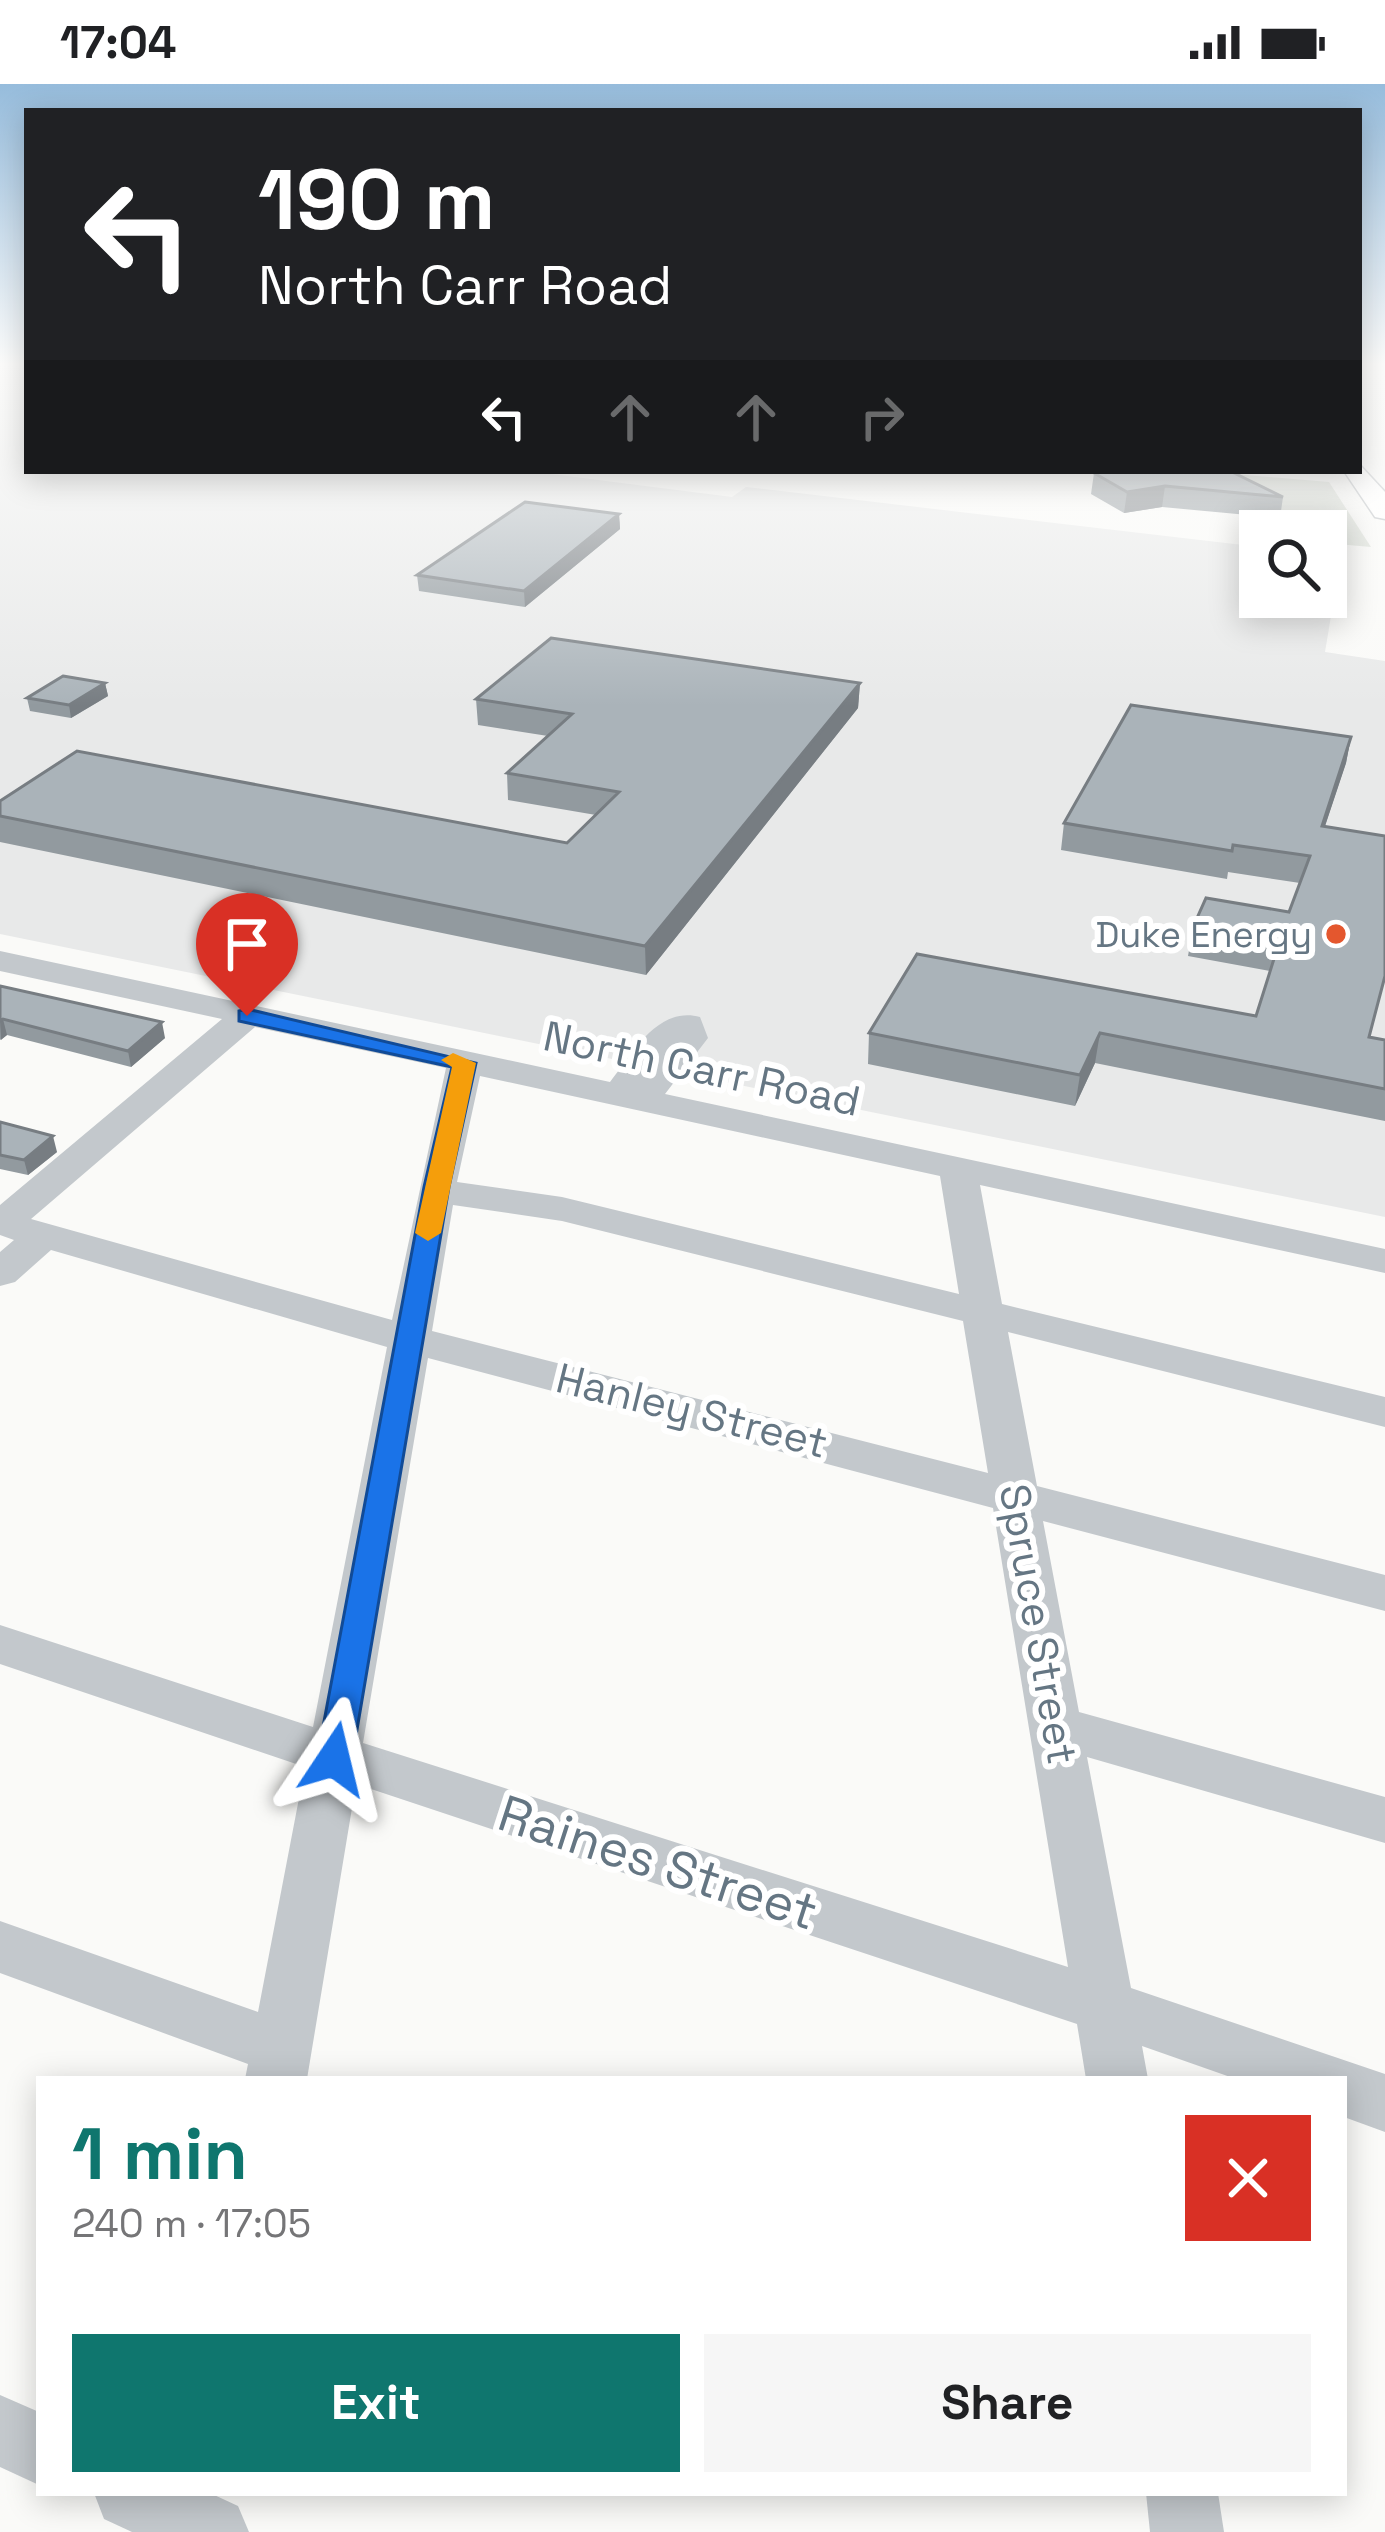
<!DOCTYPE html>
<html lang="en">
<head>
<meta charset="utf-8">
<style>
	:root { --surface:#fff; --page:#f6f6f6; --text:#202124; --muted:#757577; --accent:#0f766e }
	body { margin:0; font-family:"Space Grotesk",sans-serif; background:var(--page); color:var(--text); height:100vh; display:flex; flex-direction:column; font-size:45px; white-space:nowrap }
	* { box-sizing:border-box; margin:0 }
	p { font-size:39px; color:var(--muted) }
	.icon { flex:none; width:66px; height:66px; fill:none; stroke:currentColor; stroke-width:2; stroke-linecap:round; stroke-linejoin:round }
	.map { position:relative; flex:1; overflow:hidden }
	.panel { position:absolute; left:36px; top:1992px; width:1311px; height:420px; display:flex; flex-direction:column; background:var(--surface); border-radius:0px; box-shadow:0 6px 30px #0003 }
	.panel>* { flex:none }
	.guide { position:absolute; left:24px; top:24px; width:1338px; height:366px; border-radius:0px; box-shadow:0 6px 30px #0003; background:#202124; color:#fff; overflow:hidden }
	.controls { position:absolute; left:1239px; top:426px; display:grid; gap:24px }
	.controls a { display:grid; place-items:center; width:108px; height:108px; border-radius:0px; background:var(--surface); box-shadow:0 6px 30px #0003; font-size:60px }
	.pin { position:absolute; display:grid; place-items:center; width:102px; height:102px; color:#fff; margin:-123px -51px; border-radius:50% 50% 50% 0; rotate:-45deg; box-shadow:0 0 12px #0007 }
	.pin .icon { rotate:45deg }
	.me { position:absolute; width:132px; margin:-66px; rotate:10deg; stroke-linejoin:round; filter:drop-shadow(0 0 9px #0008) }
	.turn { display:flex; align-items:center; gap:42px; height:252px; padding:0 36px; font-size:54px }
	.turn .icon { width:156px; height:156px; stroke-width:2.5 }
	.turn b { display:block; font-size:84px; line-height:102px }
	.lanes { display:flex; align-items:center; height:114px; padding:0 36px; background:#0003; justify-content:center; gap:60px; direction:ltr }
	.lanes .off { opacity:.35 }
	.round { display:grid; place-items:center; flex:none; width:126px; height:126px; border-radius:0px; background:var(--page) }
	.overview { display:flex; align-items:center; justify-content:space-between; height:204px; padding:0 36px }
	h1 { font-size:72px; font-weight:800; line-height:90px; color:var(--accent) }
	.cta { display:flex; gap:24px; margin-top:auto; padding:24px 36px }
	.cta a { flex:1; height:138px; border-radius:0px; background:var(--accent); color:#fff; font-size:48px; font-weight:800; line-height:138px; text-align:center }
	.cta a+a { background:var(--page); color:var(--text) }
	.status { display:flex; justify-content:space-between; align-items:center; height:84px; padding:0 60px; background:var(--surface); direction:ltr }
	.status svg { height:33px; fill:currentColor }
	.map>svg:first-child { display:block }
	.built { fill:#e8e9e9 }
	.green { fill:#dadfd7 }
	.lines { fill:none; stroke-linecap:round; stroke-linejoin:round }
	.major-casing { stroke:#b5babe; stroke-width:3 }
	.minor { fill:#c3c8cc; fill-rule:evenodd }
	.major { fill:#fff; fill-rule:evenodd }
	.wall { fill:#929a9f }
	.shaded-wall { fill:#777d82 }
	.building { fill:#aab3b9; stroke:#777d82; stroke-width:3 }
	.route { fill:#1a73e8; stroke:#114b97; stroke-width:3 }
	.slow { fill:#f59e0b }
	.poi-dot { fill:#e4572e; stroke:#fff; stroke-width:4.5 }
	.labels { text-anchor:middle; stroke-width:12; stroke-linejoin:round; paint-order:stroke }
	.far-poi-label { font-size:36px; fill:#657683; stroke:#fff; text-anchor:end }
	.street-label { font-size:42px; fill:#657683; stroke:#fff }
	.near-street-label { font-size:51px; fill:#657683; stroke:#fff }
</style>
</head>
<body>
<div class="status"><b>17:04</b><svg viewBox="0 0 49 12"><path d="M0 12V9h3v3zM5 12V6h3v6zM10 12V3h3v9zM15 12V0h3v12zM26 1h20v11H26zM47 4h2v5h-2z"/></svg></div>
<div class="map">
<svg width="1385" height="2448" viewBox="0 0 1385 2448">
	<rect width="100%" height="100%" fill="#fafaf8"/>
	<!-- built -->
	<path class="built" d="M0 279H27V387H527L732 413 746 403 1260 463V513H1319L1332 526 1325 568 1385 577V1133L0 850Z"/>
	<!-- green -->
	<path class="green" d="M1196 387 1329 398 1371 463 1326 459V447H1280L1277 436 1256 430Z"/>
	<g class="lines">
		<defs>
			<path id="major" d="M1359 380 1385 408V435L1375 433 1344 387H1359Z"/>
		</defs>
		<!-- major casing -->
		<use href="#major" class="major-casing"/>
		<!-- minor -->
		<g class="minor">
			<path d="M0 867 610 998C633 969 657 922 700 933L708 954 665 1010 1385 1165V1189L980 1101 1002 1220 1385 1313V1343L1008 1248 1037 1402 1385 1491V1527L1043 1437 1079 1628 1385 1713V1759L1087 1673 1131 1904 1385 1990V2048L1344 2033V1995H1236L1142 1962 1148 1995H1086L1077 1940 356 1700 307 1995H245L248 1980 0 1889V1837L258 1928 305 1683 0 1580V1541L313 1643 387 1263 51 1166 15 1198 0 1202V1168L14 1156 0 1151V1121L222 935 0 887ZM255 943 446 984 392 1236 31 1135ZM480 992 940 1092 959 1210 562 1113 457 1098ZM453 1121 562 1137 963 1237 988 1389 432 1247ZM428 1274 993 1424 1068 1883 363 1659Z"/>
			<path d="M0 2311 39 2328V2401L0 2383Z"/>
			<path d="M94 2409H210L238 2422 249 2448H132L104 2435Z"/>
			<path d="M1146 2409H1218L1224 2448H1150Z"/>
		</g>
		<!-- major -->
		<use href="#major" class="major"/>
	</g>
	<!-- wall -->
	<g class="wall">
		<path d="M1094 389 1283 413 1280 434 1162 423 1124 429 1091 410Z"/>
		<path d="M619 430 620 445 525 523 419 507 417 491Z"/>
		<path d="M105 599 108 612 71 634 30 627 27 614Z"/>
		<path d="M860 599 858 624 646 891 0 758V717L567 759 596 731 508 716 507 689 548 652 478 641 476 615Z"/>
		<path d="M1351 653 1346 679 1325 742 1369 953 1385 956V1037L1095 979 1075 1022 868 980 869 949 1256 932 1270 887 1188 872 1193 843 1289 828 1300 799 1228 788 1227 795 1061 766 1064 739Z"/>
		<path d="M0 902 165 954 131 983 7 951 0 956Z"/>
		<path d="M0 1038 57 1068 28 1091 0 1085Z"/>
	</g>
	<!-- shaded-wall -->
	<g class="shaded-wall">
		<path d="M1165 402 1162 423 1124 429 1127 408Z"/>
		<path d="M619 430 620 445 525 523 524 507Z"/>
		<path d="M105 599 108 612 71 634 69 621Z"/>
		<path d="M860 599 858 624 646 891 645 862Z"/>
		<path d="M1351 653 1346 679 1316 769 1322 742Z"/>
		<path d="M3 935 7 951 1 956 0 937Z"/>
		<path d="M162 938 165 954 131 983 128 967Z"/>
		<path d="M1100 949 1095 979 1075 1022 1080 991Z"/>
		<path d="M53 1052 57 1068 28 1091 24 1076Z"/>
	</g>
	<!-- building -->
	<g class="building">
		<path d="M1096 387H1230L1283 413 1165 402 1127 408 1094 389Z"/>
		<path d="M525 418 619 430 524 507 417 491Z"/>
		<path d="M551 554 860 599 645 862 0 732V717L77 667 567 759 619 708 507 689 572 630 476 615Z"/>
		<path d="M63 592 105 599 69 621 27 614Z"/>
		<path d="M1131 621 1351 653 1322 742 1385 752V892L1369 953 1385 956V1005L1100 949 1080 991 869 949 917 870 1256 932 1279 859 1193 843 1206 814 1289 828 1310 772 1233 761 1232 767 1064 739Z"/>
		<path d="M0 902 162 938 128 967 3 935 0 937Z"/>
		<path d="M0 1038 53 1052 24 1076 0 1071Z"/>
	</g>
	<!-- sky -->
	<linearGradient id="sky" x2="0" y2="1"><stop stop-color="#96bcdc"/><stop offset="0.45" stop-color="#fdfdfc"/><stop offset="1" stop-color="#fdfdfc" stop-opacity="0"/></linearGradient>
	<rect width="1385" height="622" fill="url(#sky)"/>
	<!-- route -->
	<path class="route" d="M247 925 476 979 449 1103 352 1675 347 1685H322L317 1675 424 1103 452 983 239 937V927Z"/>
	<!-- slow -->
	<path class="slow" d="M453 969 476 979 441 1149 428 1157 415 1149 452 983 441 976Z"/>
	<!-- markers -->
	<circle class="poi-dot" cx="1336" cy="850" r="12"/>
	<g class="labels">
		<!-- far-poi labels -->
		<g class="far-poi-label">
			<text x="1312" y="863">Duke Energy</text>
		</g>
		<!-- street labels -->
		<g class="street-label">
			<text transform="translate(702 984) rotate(12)" y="15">North Carr Road</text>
			<text transform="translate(692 1326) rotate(14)" y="15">Hanley Street</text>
			<text transform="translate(1039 1540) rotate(80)" y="15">Spruce Street</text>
		</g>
		<!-- near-street labels -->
		<g class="near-street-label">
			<text transform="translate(658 1778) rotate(18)" y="18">Raines Street</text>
		</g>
	</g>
</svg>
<div class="controls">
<a><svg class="icon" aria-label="search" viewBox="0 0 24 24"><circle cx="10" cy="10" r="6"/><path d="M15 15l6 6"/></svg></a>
</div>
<div class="pin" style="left:247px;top:932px;background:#d93025"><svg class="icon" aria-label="arrive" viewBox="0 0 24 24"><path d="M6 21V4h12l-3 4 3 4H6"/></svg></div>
<svg class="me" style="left:334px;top:1675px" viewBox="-20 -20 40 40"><path d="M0-17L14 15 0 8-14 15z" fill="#1a73e8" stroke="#fff" stroke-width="4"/></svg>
<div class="guide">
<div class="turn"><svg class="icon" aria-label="left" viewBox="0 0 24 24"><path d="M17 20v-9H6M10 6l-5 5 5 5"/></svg><div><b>190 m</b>North Carr Road</div></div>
<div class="lanes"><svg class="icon" aria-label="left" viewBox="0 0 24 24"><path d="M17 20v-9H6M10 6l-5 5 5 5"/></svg><svg class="icon off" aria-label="ahead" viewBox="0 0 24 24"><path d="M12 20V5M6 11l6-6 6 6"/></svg><svg class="icon off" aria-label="ahead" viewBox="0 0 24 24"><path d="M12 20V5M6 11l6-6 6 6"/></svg><svg class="icon off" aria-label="right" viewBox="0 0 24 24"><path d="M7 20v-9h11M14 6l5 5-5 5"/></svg></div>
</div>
<section class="panel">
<div class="overview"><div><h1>1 min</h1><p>240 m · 17:05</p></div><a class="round" style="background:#d93025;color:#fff"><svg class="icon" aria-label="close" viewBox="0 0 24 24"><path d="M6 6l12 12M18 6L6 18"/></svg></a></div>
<div class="cta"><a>Exit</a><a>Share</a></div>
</section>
</div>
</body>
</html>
